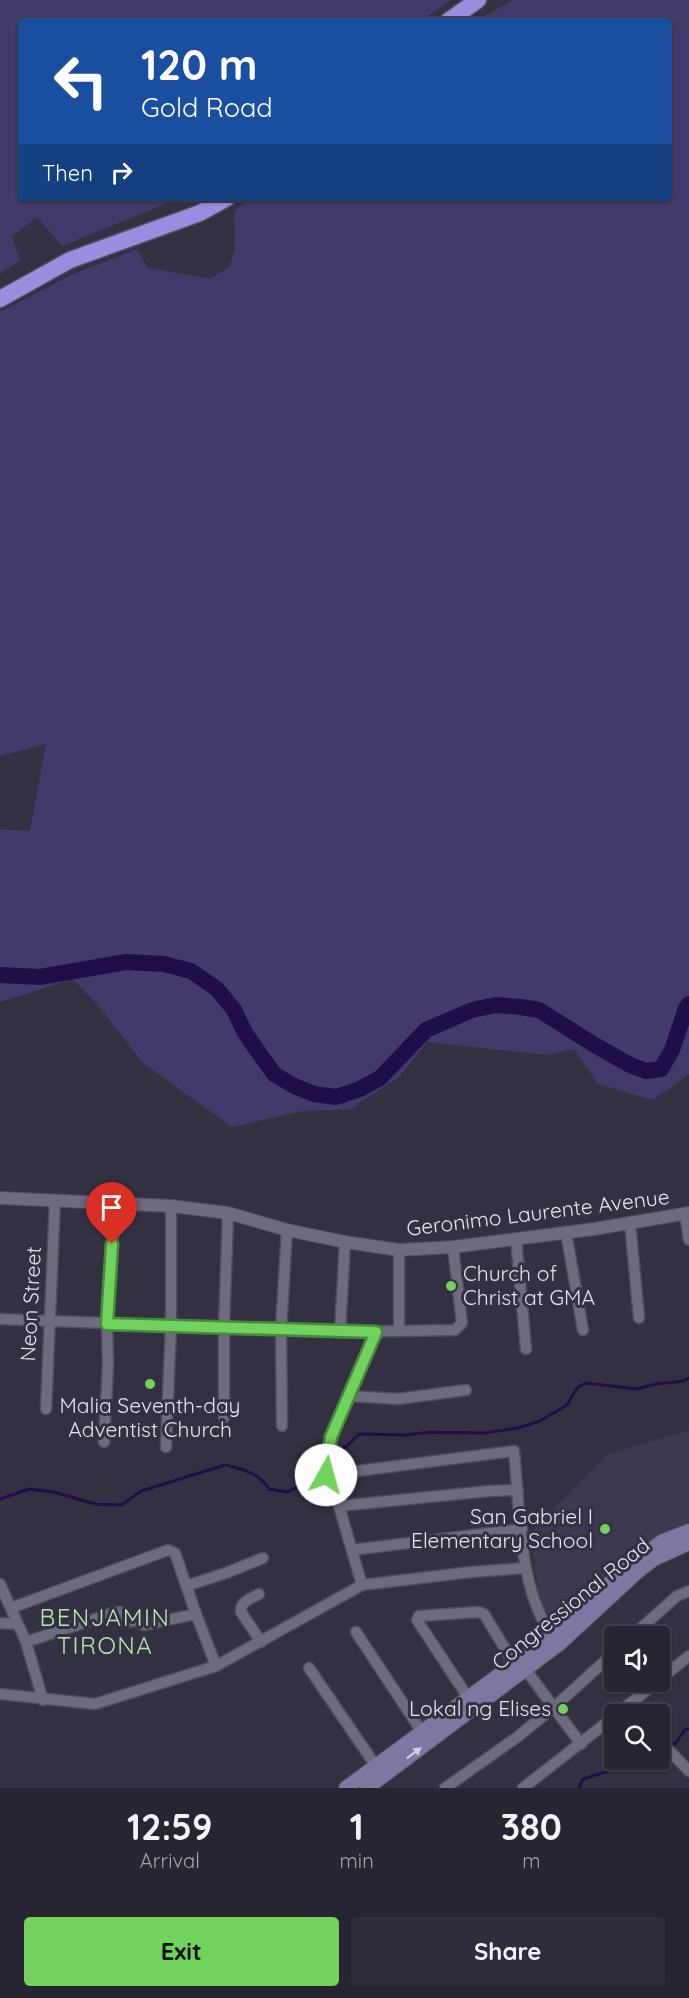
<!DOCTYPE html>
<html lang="en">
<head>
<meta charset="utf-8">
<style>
	:root { --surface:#262531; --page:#2e2d39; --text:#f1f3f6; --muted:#a4a5ab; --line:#42424d; --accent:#71d35e }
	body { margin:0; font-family:Quicksand,sans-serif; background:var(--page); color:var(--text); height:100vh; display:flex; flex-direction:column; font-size:22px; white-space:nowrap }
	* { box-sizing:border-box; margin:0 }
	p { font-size:20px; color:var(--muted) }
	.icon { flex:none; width:33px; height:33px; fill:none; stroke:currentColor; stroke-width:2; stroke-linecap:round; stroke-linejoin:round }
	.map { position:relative; height:1788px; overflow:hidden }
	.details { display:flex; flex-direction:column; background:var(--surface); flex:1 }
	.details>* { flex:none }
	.guide { position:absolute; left:18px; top:18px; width:654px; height:183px; border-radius:6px; box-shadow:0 2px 4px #0004,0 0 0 2px var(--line); background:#1a4fa0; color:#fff; overflow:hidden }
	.tools { position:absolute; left:604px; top:1626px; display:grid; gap:12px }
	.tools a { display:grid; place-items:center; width:66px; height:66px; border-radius:6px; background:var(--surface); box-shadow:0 2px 4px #0004,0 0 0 2px var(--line); font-size:30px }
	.pin { position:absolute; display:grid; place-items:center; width:51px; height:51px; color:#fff; margin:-62px -26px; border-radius:50% 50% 50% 0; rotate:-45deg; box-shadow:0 0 6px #0007 }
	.pin .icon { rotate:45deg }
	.me { position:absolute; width:66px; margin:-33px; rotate:7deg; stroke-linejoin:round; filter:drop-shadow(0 0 4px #0008) }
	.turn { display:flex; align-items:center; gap:21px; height:126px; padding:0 24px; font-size:27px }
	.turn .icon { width:78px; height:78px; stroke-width:2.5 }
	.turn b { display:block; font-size:42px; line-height:51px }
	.then { display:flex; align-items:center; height:57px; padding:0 24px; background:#0003; gap:12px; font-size:22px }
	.eta { display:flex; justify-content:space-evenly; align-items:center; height:102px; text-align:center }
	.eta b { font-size:36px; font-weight:700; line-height:42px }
	.primary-button { display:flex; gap:12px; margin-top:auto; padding:12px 24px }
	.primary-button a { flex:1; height:69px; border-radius:6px; background:var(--accent); color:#111; font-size:24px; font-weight:700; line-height:69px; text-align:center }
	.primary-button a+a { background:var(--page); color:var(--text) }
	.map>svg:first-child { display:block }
	.built { fill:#3d3950 }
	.green { fill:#433a6c }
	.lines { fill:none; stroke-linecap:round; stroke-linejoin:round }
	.stream { stroke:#1f0e47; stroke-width:3 }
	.river { stroke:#1f0e47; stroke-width:16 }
	.minor-casing { stroke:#4f4d5b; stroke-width:13 }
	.tertiary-casing { stroke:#4f4d5b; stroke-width:14 }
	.secondary-casing { stroke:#4f4d5b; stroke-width:16 }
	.trunk-casing { stroke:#4f4d5b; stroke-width:19 }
	.minor { stroke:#6d6b7e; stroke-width:10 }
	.tertiary { stroke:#6d6b7e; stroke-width:12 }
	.secondary { stroke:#7e77a2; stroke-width:14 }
	.trunk { stroke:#9a8cdf; stroke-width:16 }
	.oneway { fill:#cfcdde }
	.route-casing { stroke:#49893d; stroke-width:15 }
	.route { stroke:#71d35e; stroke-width:10 }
	.poi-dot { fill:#71d35e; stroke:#333141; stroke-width:2 }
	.labels { text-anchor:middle; stroke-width:6; stroke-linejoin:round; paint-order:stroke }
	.street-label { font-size:21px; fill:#e3e2ed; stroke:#333141 }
	.poi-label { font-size:21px; fill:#e3e2ed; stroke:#333141; text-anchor:end }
	.quarter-label { font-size:24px; letter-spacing:1.5px; fill:#b3e8aa; stroke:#333141 }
</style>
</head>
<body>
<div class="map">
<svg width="689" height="1788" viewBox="0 0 689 1788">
	<rect width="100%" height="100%" fill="#333141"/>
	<!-- built -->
	<path class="built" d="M689 1430V1524L667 1533 555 1624 544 1612 540 1603 530 1533 607 1455Z"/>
	<!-- green -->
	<g class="green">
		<path d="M0 0H451L421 21H21V198H180L62 246 37 217 12 237 20 260 0 274Z"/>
		<path d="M513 0H689V1074L653 1100 598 1084 574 1049 548 1055 427 1042 399 1077 350 1109 303 1111 232 1127 143 1063 101 1009 73 979 0 1002V829L30 831 46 744 0 756V312L71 275 137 249 148 268 210 279 229 267 235 249 234 211 251 198H669V21H476Z"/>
	</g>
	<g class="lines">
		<!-- stream -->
		<g class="stream">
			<path d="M333 1452 347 1446 359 1434 407 1435 430 1432 484 1433 518 1428 540 1421 567 1405 577 1388 586 1383 636 1389 656 1384 684 1381 689 1378"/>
			<path d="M0 1499 29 1489 54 1492 95 1504 122 1505 141 1491 225 1465C242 1468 260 1474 269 1489L287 1492 302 1485 313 1460 327 1455"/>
			<path d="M670 1747 676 1743 685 1729H689"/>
			<path d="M579 1788 583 1779 645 1760"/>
		</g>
		<!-- river -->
		<path class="river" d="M0 975 40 977 126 962 164 964 191 971 217 989 234 1010 245 1033 274 1074 294 1086 314 1094 336 1097 360 1089 380 1078 426 1030 472 1010 496 1005 521 1007 539 1010 593 1044 630 1065 646 1071 661 1069 672 1050 686 1008 689 1004"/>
		<defs>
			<g id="minor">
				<path d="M685 1214 689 1240"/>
				<path d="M630 1223 639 1318"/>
				<path d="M566 1232 583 1330"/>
				<path d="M516 1239 526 1349"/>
				<path d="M399 1250V1331"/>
				<path d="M0 1319 340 1332 455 1330 462 1323 453 1247"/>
				<path d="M340 1332 345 1242"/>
				<path d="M349 1396 398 1399 466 1390"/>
				<path d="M46 1409 55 1200"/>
				<path d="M224 1418V1327L228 1213"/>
				<path d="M282 1426 281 1329 287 1230"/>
				<path d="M104 1442 108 1365 107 1324 115 1204"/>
				<path d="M166 1447 171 1325V1206"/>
				<path d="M326 1475 514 1451C520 1509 518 1595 556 1641"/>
				<path d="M339 1506 489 1491 518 1490"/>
				<path d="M352 1550 522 1529"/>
				<path d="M0 1584 26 1642 43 1700"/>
				<path d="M362 1585 339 1506 326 1475 331 1437 376 1332"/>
				<path d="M186 1586 226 1573 263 1558"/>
				<path d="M259 1594C251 1599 240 1601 241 1612L261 1642"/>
				<path d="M11 1608 168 1550 175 1553 196 1614 144 1625 143 1620 124 1622 120 1612 113 1613 26 1642"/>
				<path d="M196 1614 216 1666"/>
				<path d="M0 1623 17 1624"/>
				<path d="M356 1632 422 1732"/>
				<path d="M632 1636 677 1596 689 1591"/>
				<path d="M309 1668 380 1772"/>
				<path d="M660 1679 689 1656"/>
				<path d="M0 1694 95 1704 216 1666 362 1585 471 1572 526 1568"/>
				<path d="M469 1699 417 1620 419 1616 478 1612 484 1614 515 1665 526 1670 581 1744"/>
				<path d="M617 1714 657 1682"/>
				<path d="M660 1741 689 1771"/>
				<path d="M445 1788 516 1738 553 1708 615 1652"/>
				<path d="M523 1788 615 1716"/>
			</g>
			<path id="tertiary" d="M0 1198 171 1206 228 1213 287 1230 345 1242 399 1250 453 1247 594 1229 689 1213"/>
			<g id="secondary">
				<path d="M346 1788 552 1636 631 1564 663 1541 689 1531"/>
				<path d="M367 1788 559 1644 637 1572 654 1559 689 1543"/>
			</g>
			<g id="trunk">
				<path d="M448 21 478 0"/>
				<path d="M0 299 70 260 200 213 227 198"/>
			</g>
		</defs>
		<!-- minor casing -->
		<use href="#minor" class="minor-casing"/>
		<!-- tertiary casing -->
		<use href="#tertiary" class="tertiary-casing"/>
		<!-- secondary casing -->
		<use href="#secondary" class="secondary-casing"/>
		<!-- trunk casing -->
		<use href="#trunk" class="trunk-casing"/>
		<!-- minor -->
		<use href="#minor" class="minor"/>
		<!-- tertiary -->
		<use href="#tertiary" class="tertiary"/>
		<!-- secondary -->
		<use href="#secondary" class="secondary"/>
		<!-- trunk -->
		<use href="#trunk" class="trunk"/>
	</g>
	<!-- one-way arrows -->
	<defs><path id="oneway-solid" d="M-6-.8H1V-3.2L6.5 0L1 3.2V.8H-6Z" transform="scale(1.5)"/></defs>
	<use class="oneway" href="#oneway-solid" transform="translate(414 1753) rotate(-37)"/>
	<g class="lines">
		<defs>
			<path id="route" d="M112 1244 107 1324 376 1332 331 1437 326 1475"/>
		</defs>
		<!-- route casing -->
		<use href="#route" class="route-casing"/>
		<!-- route -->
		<use href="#route" class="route"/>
	</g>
	<!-- markers -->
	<g class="poi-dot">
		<circle cx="451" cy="1286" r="6"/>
		<circle cx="150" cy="1384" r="6"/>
		<circle cx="605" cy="1529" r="6"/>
		<circle cx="563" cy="1709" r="6"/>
	</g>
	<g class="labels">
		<!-- street labels -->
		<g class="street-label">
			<text transform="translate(538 1213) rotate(-7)" y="7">Geronimo Laurente Avenue</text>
			<text transform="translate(31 1304) rotate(-87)" y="7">Neon Street</text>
			<text transform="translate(571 1604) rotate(-39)" y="7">Congressional Road</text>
		</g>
		<!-- poi labels -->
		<g class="poi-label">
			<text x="463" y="1281" text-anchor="start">Church of<tspan x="463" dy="24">Christ at GMA</tspan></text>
			<text x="150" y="1413" text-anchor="middle">Malia Seventh-day<tspan x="150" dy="24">Adventist Church</tspan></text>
			<text x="593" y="1524">San Gabriel I<tspan x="593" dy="24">Elementary School</tspan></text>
			<text x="551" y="1716">Lokal ng Elises</text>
		</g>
		<!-- quarter labels -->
		<g class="quarter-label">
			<text x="105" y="1626">BENJAMIN<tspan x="105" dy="28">TIRONA</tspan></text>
		</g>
	</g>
</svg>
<div class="tools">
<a><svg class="icon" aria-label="sound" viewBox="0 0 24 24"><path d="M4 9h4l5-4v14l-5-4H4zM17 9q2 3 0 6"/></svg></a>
<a><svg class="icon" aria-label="search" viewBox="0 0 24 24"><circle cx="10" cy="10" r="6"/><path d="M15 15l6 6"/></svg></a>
</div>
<div class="pin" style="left:112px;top:1244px;background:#d93025"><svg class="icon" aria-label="arrive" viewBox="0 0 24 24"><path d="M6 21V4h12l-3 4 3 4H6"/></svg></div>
<svg class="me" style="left:326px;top:1475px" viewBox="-20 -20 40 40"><circle r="19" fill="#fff"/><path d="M0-13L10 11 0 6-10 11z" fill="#71d35e"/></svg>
<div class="guide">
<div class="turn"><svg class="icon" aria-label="left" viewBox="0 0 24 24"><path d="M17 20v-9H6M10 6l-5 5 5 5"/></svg><div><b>120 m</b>Gold Road</div></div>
<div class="then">Then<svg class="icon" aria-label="right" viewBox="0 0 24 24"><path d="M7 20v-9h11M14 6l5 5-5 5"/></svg></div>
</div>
</div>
<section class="details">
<div class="eta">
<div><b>12:59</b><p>Arrival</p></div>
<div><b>1</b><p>min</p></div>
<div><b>380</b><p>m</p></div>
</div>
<div class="primary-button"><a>Exit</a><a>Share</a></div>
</section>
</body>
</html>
